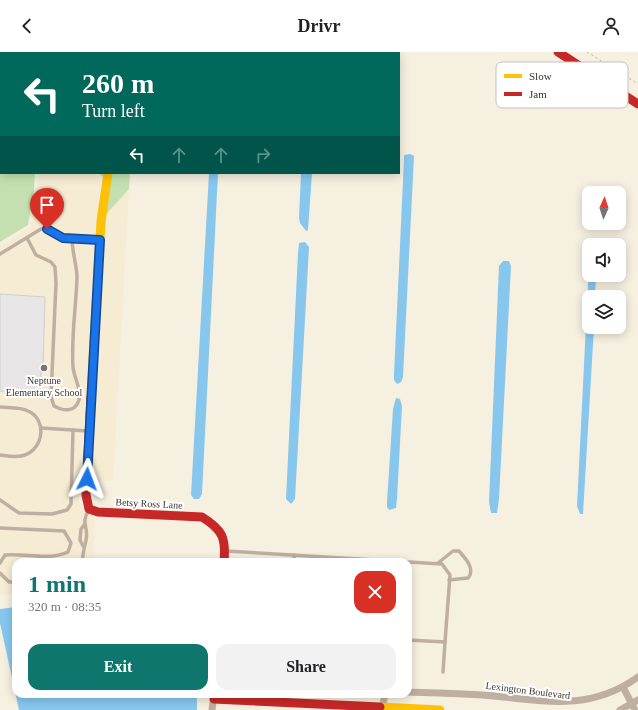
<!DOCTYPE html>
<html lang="en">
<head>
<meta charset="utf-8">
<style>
	:root { --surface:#fff; --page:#f2f2f2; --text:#202124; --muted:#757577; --accent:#0f766e }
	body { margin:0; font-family:Georgia,serif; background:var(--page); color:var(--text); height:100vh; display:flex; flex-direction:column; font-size:15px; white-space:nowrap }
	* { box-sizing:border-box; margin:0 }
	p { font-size:13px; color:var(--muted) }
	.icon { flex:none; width:22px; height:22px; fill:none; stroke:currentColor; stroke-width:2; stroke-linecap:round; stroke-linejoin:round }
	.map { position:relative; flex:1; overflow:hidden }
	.details { position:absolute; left:12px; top:506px; width:400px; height:140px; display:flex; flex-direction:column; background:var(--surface); border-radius:12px; box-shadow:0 2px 10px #0003 }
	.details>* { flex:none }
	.guide { position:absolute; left:0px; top:0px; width:400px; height:122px; box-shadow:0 2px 10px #0003; background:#00695c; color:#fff; overflow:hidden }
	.needle { width:26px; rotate:3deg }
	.controls { position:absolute; left:582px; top:134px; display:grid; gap:8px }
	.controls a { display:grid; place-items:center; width:44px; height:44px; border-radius:8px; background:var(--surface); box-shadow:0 2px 10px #0003; font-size:20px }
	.pin { position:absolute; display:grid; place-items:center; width:34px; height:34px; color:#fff; margin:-41px -17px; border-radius:50% 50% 50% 0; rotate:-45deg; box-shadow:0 0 4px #0007 }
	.pin .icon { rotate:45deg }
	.me { position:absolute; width:44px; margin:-22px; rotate:3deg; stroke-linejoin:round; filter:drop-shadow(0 0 3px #0008) }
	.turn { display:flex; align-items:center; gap:14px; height:84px; padding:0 16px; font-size:18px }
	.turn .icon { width:52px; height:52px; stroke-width:2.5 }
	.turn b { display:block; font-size:28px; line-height:34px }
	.lanes { display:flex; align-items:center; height:38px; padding:0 16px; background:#0003; justify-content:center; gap:20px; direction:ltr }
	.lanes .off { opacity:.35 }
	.round { display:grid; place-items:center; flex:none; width:42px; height:42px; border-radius:12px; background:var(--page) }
	.headline { display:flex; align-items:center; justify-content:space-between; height:68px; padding:0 16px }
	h1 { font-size:24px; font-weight:700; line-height:30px; color:var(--accent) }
	.button { display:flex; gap:8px; margin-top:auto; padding:8px 16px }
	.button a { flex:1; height:46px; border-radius:12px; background:var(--accent); color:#fff; font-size:16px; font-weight:700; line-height:46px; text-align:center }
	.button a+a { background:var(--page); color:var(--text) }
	header { display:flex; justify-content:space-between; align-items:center; height:52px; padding:0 16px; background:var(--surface); font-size:18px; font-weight:700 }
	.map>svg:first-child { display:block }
	.built { fill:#f6ecd3 }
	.green { fill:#c4e0b1 }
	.water { fill:#87c7ee }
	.building { fill:#e7e5e5; stroke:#d1cfcd }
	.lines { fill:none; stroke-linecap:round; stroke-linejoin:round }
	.path { stroke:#b7ada0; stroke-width:1; stroke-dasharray:2 3; stroke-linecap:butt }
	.lane { stroke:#bfafa2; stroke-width:3.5 }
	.street { stroke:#bfafa2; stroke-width:7 }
	.slow { stroke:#ffc107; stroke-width:9 }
	.jam { stroke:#c62828; stroke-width:9 }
	.route-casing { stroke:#114b97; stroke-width:10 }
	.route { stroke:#1a73e8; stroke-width:7 }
	.poi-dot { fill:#7b766b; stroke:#fff; stroke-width:1.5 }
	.labels { text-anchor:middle; stroke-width:4; stroke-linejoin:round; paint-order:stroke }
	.poi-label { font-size:10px; fill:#39352b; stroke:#fff }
	.street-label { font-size:10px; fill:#39352b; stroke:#fff }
	.key { fill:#fff; stroke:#c4c2bf; stroke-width:1 }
	.key-label { font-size:11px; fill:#39352b }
</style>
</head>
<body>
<header><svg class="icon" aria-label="back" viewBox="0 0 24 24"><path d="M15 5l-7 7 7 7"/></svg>Drivr<svg class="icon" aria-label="person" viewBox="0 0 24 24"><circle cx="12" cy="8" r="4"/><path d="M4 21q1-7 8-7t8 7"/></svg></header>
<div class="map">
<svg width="638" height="658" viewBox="0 0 638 658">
	<rect width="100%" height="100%" fill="#f6f0e1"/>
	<!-- built -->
	<g class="built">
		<path d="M39 121H92L101 126 79 448 82 456 89 463 95 466 93 510H16V542H0V194L30 175 37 140V124Z"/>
		<path d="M129 137 113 429 83 428 101 168Z"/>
	</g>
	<!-- green -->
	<g class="green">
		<path d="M0 0H139L1 1V121H35L34 140 28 173 0 190Z"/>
		<path d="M98 121H130L129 137 101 168 103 125Z"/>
	</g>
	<!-- water -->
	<g class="water">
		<path d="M410 102 414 104 403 325 401 330 397 332 394 328V322L404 107V103Z"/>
		<path d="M209 121H218L202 442 199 447H194L191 443Z"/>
		<path d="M301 121H312L308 178 306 179 300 171 299 166Z"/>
		<path d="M305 190 309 195 295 447 291 452 286 447 298 201 299 191Z"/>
		<path d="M503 209H509L511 214 499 447 497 461H491L489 450 499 214Z"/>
		<path d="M589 212V223H596L595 245H589V275H594L583 462H580L577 454Z"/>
		<path d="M396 346 400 347 402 354 397 447 396 456 389 458 387 455V450L393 357Z"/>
		<path d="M16 555V642H197V658H19L0 571V557Z"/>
	</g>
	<!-- building -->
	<path class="building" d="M0 242 45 245 43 315H41L40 340 0 339Z"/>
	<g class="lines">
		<!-- path -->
		<path class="path" d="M587 0 638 32"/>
		<!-- lane -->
		<g class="lane">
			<path d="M27 186 36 203 51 210 55 215 56 231 51 345 54 354C63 359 75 361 79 348 82 338 74 326 73 315 71 286 76 255 77 226 77 214 72 200 72 186"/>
			<path d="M0 202 41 177 54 179 63 186 99 188"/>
			<path d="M0 355C9 356 20 355 28 359 47 367 44 396 25 403 17 406 8 404 0 403"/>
			<path d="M41 376 88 379"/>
			<path d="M0 448 19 461 52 462 67 458 71 452 73 378"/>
			<path d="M0 476 64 479 71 491 68 500C49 509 26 501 5 503L0 511"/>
			<path d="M83 494 80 488 81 477 84 473"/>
			<path d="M226 499 442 512 450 523 445 590 408 588"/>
			<path d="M82 510C83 502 84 496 86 488 89 475 80 471 89 458"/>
			<path d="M294 510V503"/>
			<path d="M438 511 453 499H459C465 506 476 517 468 526L449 528"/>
			<path d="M0 521 9 530H16"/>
			<path d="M443 620 445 590"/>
		</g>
		<!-- street -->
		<g class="street">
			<path d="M115 1 116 0"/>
			<path d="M624 637 635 658"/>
			<path d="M408 640C436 641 465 641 494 644 549 650 592 658 638 625"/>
			<path d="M212 658 214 642"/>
			<path d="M382 658 385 642"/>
			<path d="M620 658 638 648"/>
		</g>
		<!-- slow -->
		<g class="slow">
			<path d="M91 345 101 169 108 121"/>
			<path d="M380 655 440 658"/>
		</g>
		<!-- jam -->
		<g class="jam">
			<path d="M558 0 638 52"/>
			<path d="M91 345 86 443 89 457 98 460 202 465C223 478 226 486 224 510"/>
			<path d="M214 647 380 655"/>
		</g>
	</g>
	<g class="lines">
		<defs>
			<path id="route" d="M47 177 63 186 100 188 87 427"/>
		</defs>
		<!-- route casing -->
		<use href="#route" class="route-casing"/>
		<!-- route -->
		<use href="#route" class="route"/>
	</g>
	<!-- markers -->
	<circle class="poi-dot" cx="44" cy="316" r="4"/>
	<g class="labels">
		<!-- poi labels -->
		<g class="poi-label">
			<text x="44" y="332">Neptune<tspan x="44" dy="12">Elementary School</tspan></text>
		</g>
		<!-- street labels -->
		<g class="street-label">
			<text transform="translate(149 451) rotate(3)" y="4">Betsy Ross Lane</text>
			<text transform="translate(528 638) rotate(7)" y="4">Lexington Boulevard</text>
		</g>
	</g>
	<!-- legend -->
	<rect x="496" y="10" width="132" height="46" rx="6" class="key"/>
	<rect x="504" y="22" width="18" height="4" fill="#ffc107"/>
	<rect x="504" y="40" width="18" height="4" fill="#c62828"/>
	<g class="key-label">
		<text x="529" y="28">Slow</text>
		<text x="529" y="46">Jam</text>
	</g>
</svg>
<div class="controls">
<a><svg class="needle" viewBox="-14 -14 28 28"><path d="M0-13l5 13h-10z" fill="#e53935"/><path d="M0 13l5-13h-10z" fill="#757577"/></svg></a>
<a><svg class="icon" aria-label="sound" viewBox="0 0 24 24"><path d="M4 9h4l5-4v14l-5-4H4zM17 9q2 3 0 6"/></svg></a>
<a><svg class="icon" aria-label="layers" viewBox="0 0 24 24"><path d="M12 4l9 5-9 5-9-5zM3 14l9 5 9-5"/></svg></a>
</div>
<div class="pin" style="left:47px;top:177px;background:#d93025"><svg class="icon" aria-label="arrive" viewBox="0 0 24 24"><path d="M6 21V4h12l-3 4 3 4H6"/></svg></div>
<svg class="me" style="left:87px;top:427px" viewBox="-20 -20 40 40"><path d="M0-17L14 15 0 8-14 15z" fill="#1a73e8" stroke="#fff" stroke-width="4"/></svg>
<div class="guide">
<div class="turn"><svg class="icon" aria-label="left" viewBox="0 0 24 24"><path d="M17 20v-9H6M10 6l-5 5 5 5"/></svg><div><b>260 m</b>Turn left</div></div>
<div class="lanes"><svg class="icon" aria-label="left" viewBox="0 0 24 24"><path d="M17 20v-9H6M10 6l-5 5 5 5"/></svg><svg class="icon off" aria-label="ahead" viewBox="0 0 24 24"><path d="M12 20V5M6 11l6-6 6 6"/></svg><svg class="icon off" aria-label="ahead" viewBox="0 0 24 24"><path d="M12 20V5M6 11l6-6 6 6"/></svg><svg class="icon off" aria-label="right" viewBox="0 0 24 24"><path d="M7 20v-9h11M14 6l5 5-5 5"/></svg></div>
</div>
<section class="details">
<div class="headline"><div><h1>1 min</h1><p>320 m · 08:35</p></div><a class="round" style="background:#d93025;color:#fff"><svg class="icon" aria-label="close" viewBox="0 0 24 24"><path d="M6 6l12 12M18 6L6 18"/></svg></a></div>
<div class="button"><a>Exit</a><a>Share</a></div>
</section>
</div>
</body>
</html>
